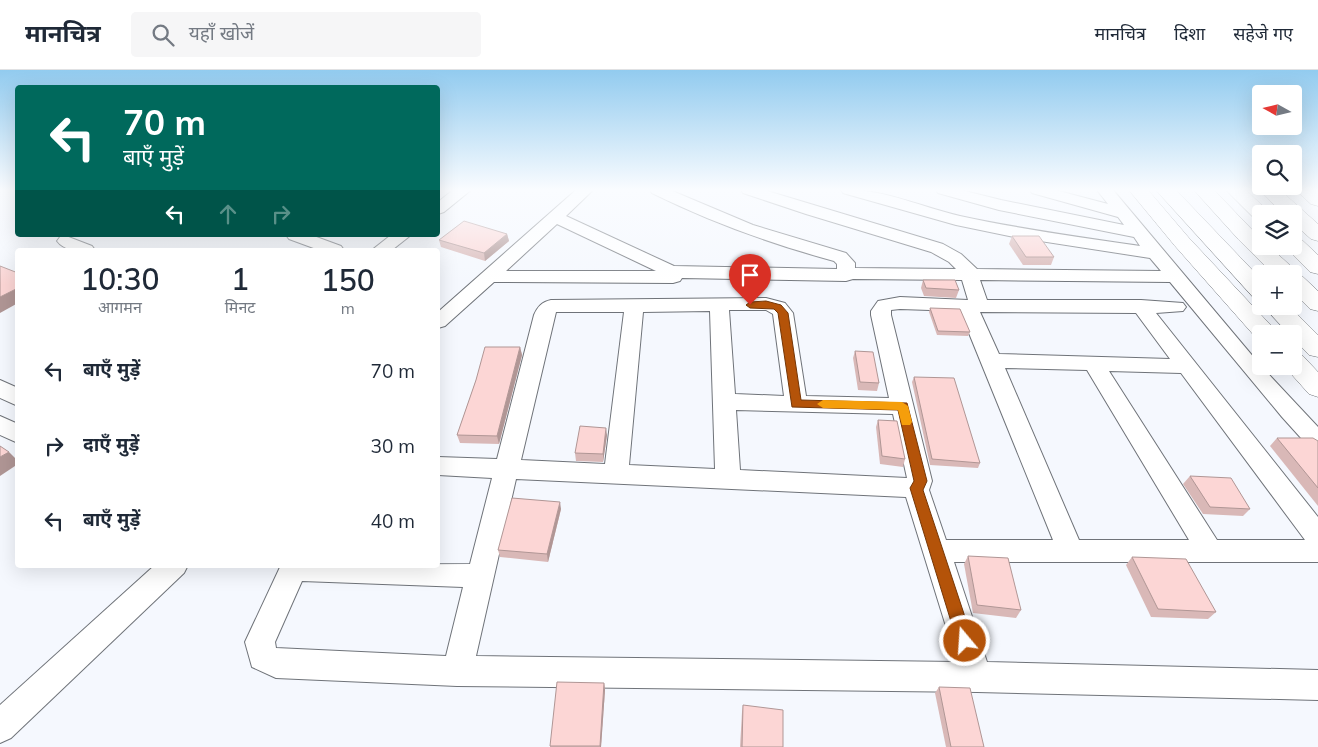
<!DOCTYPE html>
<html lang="hi">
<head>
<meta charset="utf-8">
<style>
	:root { --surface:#fff; --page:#f6f6f7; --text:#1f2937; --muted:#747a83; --line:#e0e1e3 }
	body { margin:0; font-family:Mulish,"Noto Sans Devanagari",sans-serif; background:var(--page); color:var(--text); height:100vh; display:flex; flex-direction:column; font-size:19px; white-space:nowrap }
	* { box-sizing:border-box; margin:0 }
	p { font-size:16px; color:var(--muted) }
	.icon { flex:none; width:28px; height:28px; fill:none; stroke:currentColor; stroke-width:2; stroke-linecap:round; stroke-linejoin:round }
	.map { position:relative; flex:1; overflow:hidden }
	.panel { position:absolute; left:15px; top:178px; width:425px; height:320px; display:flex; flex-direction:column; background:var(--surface); border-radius:5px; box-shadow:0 5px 20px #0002 }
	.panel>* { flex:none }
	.guide { position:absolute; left:15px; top:15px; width:425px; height:152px; border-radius:5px; box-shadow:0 5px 20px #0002; background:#00695c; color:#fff; overflow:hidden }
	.needle { width:32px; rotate:278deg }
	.tools { position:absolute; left:1252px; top:15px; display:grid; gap:10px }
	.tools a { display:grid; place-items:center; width:50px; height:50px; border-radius:5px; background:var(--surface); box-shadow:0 5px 20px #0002; font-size:25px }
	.pin { position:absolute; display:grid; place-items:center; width:42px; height:42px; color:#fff; margin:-51px -21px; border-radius:50% 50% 50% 0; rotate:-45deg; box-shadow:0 0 5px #0007 }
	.pin .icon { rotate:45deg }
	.me { position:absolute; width:55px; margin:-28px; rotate:342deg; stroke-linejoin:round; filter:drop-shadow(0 0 4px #0008) }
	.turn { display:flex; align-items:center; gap:18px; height:105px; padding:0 25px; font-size:22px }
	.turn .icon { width:65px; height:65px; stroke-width:2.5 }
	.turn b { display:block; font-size:35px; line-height:42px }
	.lanes { display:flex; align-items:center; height:48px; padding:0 25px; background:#0003; justify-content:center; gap:25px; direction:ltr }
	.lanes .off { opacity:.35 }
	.eta { display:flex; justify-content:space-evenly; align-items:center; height:85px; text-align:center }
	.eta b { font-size:30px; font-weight:600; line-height:35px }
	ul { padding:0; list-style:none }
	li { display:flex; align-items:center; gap:15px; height:75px; padding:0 25px }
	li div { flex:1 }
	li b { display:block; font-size:19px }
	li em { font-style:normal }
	header { display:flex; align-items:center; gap:30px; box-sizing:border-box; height:70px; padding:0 25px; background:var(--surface); border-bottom:1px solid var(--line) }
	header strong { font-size:24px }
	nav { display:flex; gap:28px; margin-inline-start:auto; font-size:18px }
	.search { width:350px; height:45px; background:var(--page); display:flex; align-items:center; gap:12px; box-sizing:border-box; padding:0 18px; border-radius:5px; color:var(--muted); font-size:19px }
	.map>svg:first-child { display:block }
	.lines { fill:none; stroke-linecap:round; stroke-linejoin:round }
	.minor-casing { stroke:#6f7379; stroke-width:2 }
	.major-casing { stroke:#6f7379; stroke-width:1 }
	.highway-casing { stroke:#6f7379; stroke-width:1 }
	.minor { fill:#fff; fill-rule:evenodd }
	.major { fill:#fff; fill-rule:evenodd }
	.highway { fill:#fff; fill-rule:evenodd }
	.wall { fill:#d9b8b7 }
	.shaded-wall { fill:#b09695 }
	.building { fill:#fcd6d5; stroke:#b09695 }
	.route { fill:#b45309; stroke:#753606 }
	.slow { fill:#f59e0b }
</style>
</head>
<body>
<header>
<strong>मानचित्र</strong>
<div class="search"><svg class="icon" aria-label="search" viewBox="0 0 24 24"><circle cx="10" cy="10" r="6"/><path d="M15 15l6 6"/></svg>यहाँ खोजें</div>
<nav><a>मानचित्र</a><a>दिशा</a><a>सहेजे गए</a></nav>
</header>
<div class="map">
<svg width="1318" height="677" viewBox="0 0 1318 677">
	<rect width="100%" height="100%" fill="#f5f8fe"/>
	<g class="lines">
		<defs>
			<g id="minor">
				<path d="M453 120H471L444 142 438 144V132Z"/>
				<path d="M576 120H593L566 146 674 196 837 199V194L834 191C771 174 711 152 652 123L650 120H670L753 155 846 183 855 193V198L956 199 949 192 931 182 806 144 743 123 741 120H764L943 174 961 184 977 199 1161 201 1150 188 1014 167 956 155 843 123 841 120C882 118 920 137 960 146 1019 159 1080 167 1140 176L1134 167 999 140 938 123 936 120H961L1001 130 1124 155 1118 147 1032 123 1030 120H1055L1108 134 1097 120H1113L1261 296 1318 357V381L1310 378 1282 347 1170 212 980 210 987 230H1141L1183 233 1186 237 1183 241 1156 243 1318 447V492H954L987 592 1318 600V630L977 622 457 616 276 608 252 597 245 572 281 495 470 494 492 408 438 405V387L497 389 534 245C538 236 542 232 551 230L766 228 785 233 793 243 806 326 889 328 871 245V241L878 231 900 227 968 230 962 210 853 209 846 211 682 208 680 211 673 213 494 212 445 256 438 258V242ZM557 154 656 201H506ZM900 239 960 241 1053 470H946L929 420 932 411 891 245V240ZM729 240H766L773 244 784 326 735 324ZM710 241 715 399 629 395 643 242ZM556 242H624L605 394 521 390ZM980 242 1136 243 1170 289 999 284ZM1005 298 1087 300 1189 470H1079ZM1109 301 1181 303 1305 470H1217ZM736 340 893 344 907 408 740 400ZM516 409 906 427 957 592 476 586ZM302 511 463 517 446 586 276 578 275 572Z"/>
				<path d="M286 165H311L341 176 344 180H319L289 169Z"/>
				<path d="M391 165H411L392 180H372Z"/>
				<path d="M66 166 92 176 95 180C82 180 66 183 57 171L60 167Z"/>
				<path d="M0 310 18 318V336L0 328Z"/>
				<path d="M0 346 18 354V373L0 365Z"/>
				<path d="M155 495H188L184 503 11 668 0 673V635Z"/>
			</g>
			<g id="major">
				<path d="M1129 120H1148L1189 168 1279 264H1261V270H1258L1175 176Z"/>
				<path d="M1296 120H1318V136L1311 134Z"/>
				<path d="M1294 284 1303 286 1318 302V327L1309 324 1284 296H1294Z"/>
			</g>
			<g id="highway">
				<path d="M1156 120H1176L1261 209V229L1253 227Z"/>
				<path d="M1194 120H1214L1261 169V176H1269L1294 199 1297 205 1302 206 1318 221V241L1310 239 1294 223V204H1273L1239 170Z"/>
				<path d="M1226 120H1246L1271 144H1261V150L1254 148Z"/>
				<path d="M1260 120H1280L1318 154V171L1311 169 1294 154V144H1283Z"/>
				<path d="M1294 169 1302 170 1318 185V204L1310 202 1284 176H1294Z"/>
				<path d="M1263 236H1289L1318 265V287L1309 285 1294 269V264H1289Z"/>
			</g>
		</defs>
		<!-- minor casing -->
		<use href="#minor" class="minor-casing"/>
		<!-- major casing -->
		<use href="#major" class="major-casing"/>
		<!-- highway casing -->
		<use href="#highway" class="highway-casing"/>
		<!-- minor -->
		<use href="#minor" class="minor"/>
		<!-- major -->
		<use href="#major" class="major"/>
		<!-- highway -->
		<use href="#highway" class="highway"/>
	</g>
	<!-- wall -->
	<g class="wall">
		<path d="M507 164 509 171 485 191 441 177 439 170Z"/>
		<path d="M1012 166 1054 187 1051 195H1023L1009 174Z"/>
		<path d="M923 210 959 220 956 228 924 226 921 218Z"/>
		<path d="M930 238 970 262 968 266 937 265 929 242Z"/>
		<path d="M520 277 522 285 499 374 460 373 457 365 476 310Z"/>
		<path d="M855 281 879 313 877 321 858 320 853 288Z"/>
		<path d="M914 307 980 393 978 398 930 395 912 312Z"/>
		<path d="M878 350 905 389 903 397 880 394 876 357Z"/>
		<path d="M607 365 603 392 576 391 575 383Z"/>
		<path d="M1277 368 1318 371V436L1270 376Z"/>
		<path d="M1190 406 1250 439 1243 446 1203 444 1183 414Z"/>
		<path d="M561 439 548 492 500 487 498 480Z"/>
		<path d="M968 486 1021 540 1016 548 973 543 964 494Z"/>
		<path d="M1132 487 1216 542 1208 549 1151 547 1126 495Z"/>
		<path d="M604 613 605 620 601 677H550V676Z"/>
		<path d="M939 617 984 677H946L935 623Z"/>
		<path d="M743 635 783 677H740L742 642Z"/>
	</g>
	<!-- shaded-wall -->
	<g class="shaded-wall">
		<path d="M507 164 509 171 485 191 484 183Z"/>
		<path d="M18 218V233L0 243V227Z"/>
		<path d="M520 277 522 285 499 374 497 366Z"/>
		<path d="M606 358 607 365 603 392V384Z"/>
		<path d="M9 382 18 391V394L0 406V387Z"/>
		<path d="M560 432 561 439 548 492 547 484Z"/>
		<path d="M604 613 605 620 601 677H600Z"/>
	</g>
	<!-- building -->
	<g class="building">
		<path d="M464 151 507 164 484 183 439 170Z"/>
		<path d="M1012 166H1039L1054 187H1026Z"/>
		<path d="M0 196 18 203V218L0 227Z"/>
		<path d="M923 210H955L959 220 926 218Z"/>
		<path d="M930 238 960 239 970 262 938 261Z"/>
		<path d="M485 277H520L497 366 457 365 476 310Z"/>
		<path d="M855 281 873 282 879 313 860 312Z"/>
		<path d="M914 307 954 308 980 393 932 389Z"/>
		<path d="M878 350 897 351 905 389 882 386Z"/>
		<path d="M580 356 606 358 603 384 575 383Z"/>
		<path d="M1277 368H1313L1318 371V418Z"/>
		<path d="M0 376 9 382 0 387Z"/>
		<path d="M1190 406 1231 408 1250 439 1210 437Z"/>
		<path d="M512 428 560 432 547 484 498 480Z"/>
		<path d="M968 486 1008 488 1021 540 977 535Z"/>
		<path d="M1132 487 1186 489 1216 542 1158 539Z"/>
		<path d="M557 612 604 613 600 676H550Z"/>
		<path d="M939 617 970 618 984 677H951Z"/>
		<path d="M743 635 783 640V677H742Z"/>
	</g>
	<!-- sky -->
	<linearGradient id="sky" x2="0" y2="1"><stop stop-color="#92cbef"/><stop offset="0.56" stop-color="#fafcff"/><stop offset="1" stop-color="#fafcff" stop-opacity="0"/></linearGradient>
	<rect width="1318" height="215" fill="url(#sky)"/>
	<!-- route -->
	<path class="route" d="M766 231 781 235 788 243 801 330 907 333 927 411 923 420 973 571 970 576 965 578 960 576 957 571 910 418 914 411 898 340 792 337 778 243 774 239 750 238 746 235 750 232Z"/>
	<!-- slow -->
	<path class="slow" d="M823 330 902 332 908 336 912 352 910 355H902L898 340 823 338 817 334Z"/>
</svg>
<div class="tools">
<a><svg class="needle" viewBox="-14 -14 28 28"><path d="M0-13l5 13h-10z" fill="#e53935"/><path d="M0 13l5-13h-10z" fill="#747a83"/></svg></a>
<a><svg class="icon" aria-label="search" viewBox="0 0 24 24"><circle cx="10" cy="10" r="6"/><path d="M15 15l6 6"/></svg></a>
<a><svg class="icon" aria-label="layers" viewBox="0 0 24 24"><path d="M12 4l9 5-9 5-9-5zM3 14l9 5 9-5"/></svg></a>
<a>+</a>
<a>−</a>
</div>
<div class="pin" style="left:750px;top:235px;background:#d93025"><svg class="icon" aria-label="arrive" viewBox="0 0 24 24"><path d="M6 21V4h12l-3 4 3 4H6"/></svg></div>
<svg class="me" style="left:965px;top:571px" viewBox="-20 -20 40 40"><circle r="17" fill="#b45309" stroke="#fff" stroke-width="3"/><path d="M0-11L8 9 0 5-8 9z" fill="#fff"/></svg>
<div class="guide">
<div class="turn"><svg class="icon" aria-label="left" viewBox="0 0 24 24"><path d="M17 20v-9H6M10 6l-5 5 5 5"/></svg><div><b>70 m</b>बाएँ मुड़ें</div></div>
<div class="lanes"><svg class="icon" aria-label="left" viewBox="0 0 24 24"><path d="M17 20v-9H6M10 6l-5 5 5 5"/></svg><svg class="icon off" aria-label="ahead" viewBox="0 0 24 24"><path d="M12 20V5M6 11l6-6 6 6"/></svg><svg class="icon off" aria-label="right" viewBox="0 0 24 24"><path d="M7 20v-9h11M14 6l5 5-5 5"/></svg></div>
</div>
<section class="panel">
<div class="eta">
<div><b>10:30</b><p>आगमन</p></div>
<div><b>1</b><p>मिनट</p></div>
<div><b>150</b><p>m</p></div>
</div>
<ul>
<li><svg class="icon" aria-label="left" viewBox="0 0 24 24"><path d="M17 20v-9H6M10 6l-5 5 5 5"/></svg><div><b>बाएँ मुड़ें</b></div><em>70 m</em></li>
<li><svg class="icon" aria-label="right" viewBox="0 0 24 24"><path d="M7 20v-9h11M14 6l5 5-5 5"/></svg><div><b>दाएँ मुड़ें</b></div><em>30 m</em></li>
<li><svg class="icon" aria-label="left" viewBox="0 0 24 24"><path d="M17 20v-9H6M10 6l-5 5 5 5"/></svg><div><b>बाएँ मुड़ें</b></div><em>40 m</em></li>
</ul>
</section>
</div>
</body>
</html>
